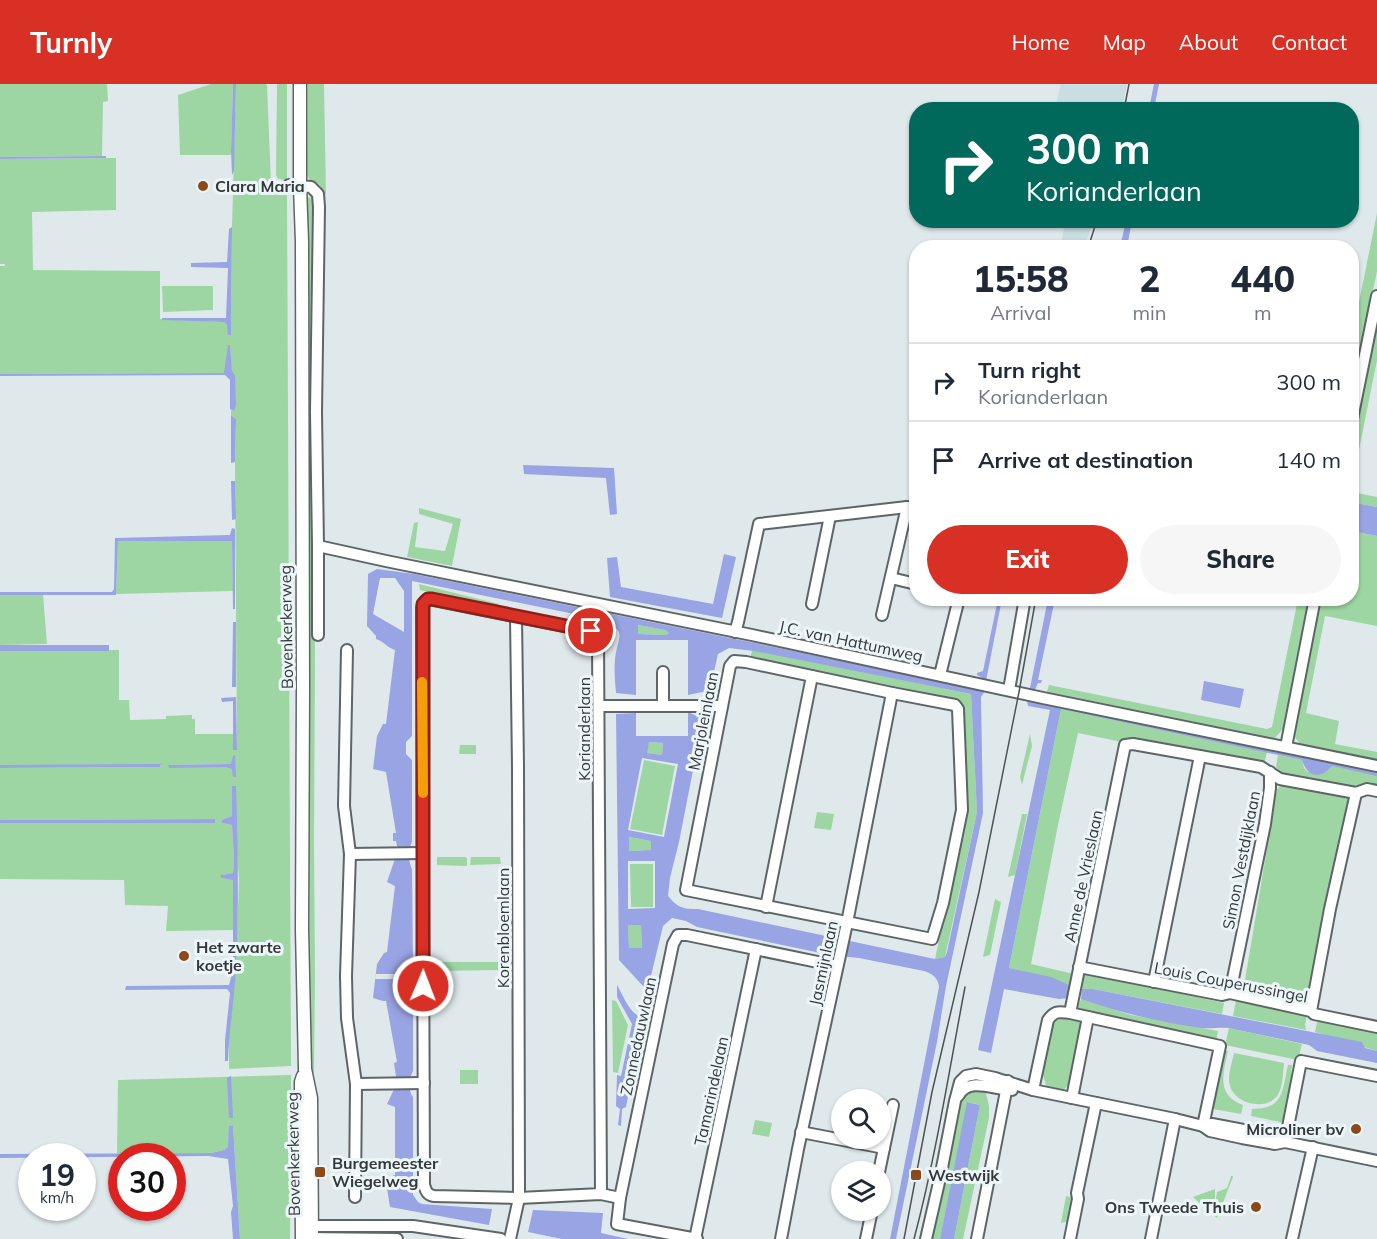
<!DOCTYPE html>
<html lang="en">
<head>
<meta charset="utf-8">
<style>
	:root { --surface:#fff; --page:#f6f6f7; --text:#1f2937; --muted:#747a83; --line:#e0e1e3; --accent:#d93025 }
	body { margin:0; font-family:Mulish,sans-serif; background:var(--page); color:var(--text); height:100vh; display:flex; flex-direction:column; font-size:22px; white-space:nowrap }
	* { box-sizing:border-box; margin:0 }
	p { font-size:20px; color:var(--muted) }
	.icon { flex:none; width:33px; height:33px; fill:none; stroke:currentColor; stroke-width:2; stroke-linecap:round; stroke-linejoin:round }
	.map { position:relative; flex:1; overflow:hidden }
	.drawer { position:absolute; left:909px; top:156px; width:450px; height:366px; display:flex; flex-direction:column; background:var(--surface); border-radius:24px; box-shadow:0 2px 4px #0004 }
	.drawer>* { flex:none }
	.banner { position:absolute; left:909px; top:18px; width:450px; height:126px; border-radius:24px; box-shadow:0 2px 4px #0004; background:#00695c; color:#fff; overflow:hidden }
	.buttons { position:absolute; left:831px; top:1005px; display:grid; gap:12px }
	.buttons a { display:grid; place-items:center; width:60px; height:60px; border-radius:50%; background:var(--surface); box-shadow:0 2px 4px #0004; font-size:30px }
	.speed { position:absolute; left:18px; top:1059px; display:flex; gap:12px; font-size:30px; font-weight:700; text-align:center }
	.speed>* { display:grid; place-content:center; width:78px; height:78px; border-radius:50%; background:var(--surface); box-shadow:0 2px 4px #0004; line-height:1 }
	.speed small { font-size:15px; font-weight:400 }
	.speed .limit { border:9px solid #d22; background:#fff; color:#111 }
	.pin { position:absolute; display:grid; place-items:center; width:51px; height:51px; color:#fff; margin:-26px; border:3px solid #fff; border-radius:50%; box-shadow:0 2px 6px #0007 }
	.me { position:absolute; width:66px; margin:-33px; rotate:1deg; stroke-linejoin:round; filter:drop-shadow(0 0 4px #0008) }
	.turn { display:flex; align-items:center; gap:21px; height:126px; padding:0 18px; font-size:27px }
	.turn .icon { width:78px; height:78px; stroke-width:2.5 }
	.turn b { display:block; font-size:42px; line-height:51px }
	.eta { display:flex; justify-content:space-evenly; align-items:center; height:102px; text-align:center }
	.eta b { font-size:36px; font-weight:800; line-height:42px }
	.button { display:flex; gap:12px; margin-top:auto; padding:12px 18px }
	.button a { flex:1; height:69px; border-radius:36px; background:var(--accent); color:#fff; font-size:24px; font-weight:800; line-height:69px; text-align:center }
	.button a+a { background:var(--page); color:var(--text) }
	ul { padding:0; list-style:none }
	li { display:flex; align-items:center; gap:18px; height:78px; padding:0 18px; border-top:2px solid var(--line) }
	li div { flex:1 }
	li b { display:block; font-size:22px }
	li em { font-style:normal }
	header { display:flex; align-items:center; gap:36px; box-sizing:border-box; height:84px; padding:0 30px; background:var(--accent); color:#fff }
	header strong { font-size:28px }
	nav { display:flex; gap:33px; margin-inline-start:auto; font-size:21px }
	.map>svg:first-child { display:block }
	.built { fill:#cadde1 }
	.green { fill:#9dd6a3; fill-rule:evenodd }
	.water { fill:#98a4e3; fill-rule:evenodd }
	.pier { fill:#dfe9eb }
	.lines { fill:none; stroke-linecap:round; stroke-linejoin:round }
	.minor-casing { stroke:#5d6567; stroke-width:14 }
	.major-casing { stroke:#5d6567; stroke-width:15 }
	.minor { stroke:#fff; stroke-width:10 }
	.major { stroke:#fff; stroke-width:12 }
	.tram { stroke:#4e5354; stroke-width:1.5 }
	.route-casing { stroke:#8d1f18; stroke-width:15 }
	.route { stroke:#d93025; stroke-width:10 }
	.slow { stroke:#f59e0b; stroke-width:10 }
	.poi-dot { fill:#8c4a1a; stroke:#ecf6f8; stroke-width:2 }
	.labels { text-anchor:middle; stroke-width:6; stroke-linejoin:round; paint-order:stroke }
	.poi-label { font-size:16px; font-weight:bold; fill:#343838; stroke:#ecf6f8; text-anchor:start }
	.street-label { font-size:16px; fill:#343838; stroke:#ecf6f8 }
</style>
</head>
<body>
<header>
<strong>Turnly</strong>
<nav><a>Home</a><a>Map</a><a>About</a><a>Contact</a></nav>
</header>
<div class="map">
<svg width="1377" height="1155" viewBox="0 0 1377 1155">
	<rect width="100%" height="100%" fill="#dfe9eb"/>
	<!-- built -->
	<g class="built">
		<path d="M1061 0H1127L1122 25H1055Z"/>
		<path d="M1066 137H1093L1085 163H1060Z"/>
	</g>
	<!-- green -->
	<g class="green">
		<path d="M0 0H107L108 17 103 18 102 72 0 73Z"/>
		<path d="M211 0H233L231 71H180L178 11Z"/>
		<path d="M236 0H266L267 1 271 99 268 100V102L281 101V105L279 107 287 108 291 982 229 985V951L236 886 239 796 232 702V732L223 736 222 739 232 741 234 775 233 789 222 791 221 794 233 795 234 846 166 847 168 822 125 821 124 796 0 795V739L215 738V735L0 736V684L160 683 161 681H0V567L119 566V616H129L130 636 166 635V632L192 631V635H195V650H233V666H237L235 378 236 335 231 331V326L234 327 230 261 225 289 0 290V182H5V180H0V75L116 74V126L32 128 33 186 160 187V235L224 238 227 241 231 250 232 143ZM233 672 232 685 224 683H169V681L232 680Z"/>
		<path d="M277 0H287V96L278 95 276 91Z"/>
		<path d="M308 0H324L326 111 319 100 310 96 307 91Z"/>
		<path d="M308 113 312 114 315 119 312 291 315 573 314 757 315 892 314 986 313 1002 310 973 306 116Z"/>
		<path d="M1377 129V187L1357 284 1352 283V253Z"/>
		<path d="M162 202H213V226L163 228Z"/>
		<path d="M1377 233V276L1352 401V357Z"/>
		<path d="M1352 408 1377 413V423L1356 419 1352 439Z"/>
		<path d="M419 424 461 435 452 482 407 473 414 439 418 438 415 463 445 467 453 440 419 430Z"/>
		<path d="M1352 447 1377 452V542L1325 532 1306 629 1339 637 1335 660 1377 668V677L1300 660 1294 652 1293 646 1319 515 1352 514Z"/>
		<path d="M118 457H232L233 507 116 510Z"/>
		<path d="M419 500 499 520 497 523 420 506Z"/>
		<path d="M0 511H43L47 560 0 561Z"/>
		<path d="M1298 515H1310L1285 637 1283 645 1274 655 1046 611 1049 601 1267 645 1272 643Z"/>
		<path d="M638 541 665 546 669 549 666 551 638 550Z"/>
		<path d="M752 566 971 610 977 728 945 873 935 875 966 726 962 624 750 576Z"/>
		<path d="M622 577H629L630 595H622Z"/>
		<path d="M1061 625 1267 668 1264 680 1139 655 1126 654 1122 658 1078 649 1058 741 1031 880 1074 890 1071 902 1009 884Z"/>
		<path d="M1030 650 1032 662 1022 701 1020 693Z"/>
		<path d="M649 658 663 659 662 671 646 669Z"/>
		<path d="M460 661H476V670H459Z"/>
		<path d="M1278 671 1302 676 1304 684 1308 688 1332 682 1377 691V702L1357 704 1295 694 1284 690 1279 687 1276 683Z"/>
		<path d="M644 676 675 682 662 751 630 745Z"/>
		<path d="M1283 700 1349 712 1351 717 1309 918 1247 908 1244 902 1277 705Z"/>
		<path d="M817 728 834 730 831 746 814 744Z"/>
		<path d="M1022 730H1027L1015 791 1008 793Z"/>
		<path d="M628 753 651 757V766L629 767Z"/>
		<path d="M437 773H466L467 775V782L437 781Z"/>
		<path d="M471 773H500L501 780 470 781Z"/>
		<path d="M630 780H653V823H631Z"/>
		<path d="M995 815 1001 818 990 871 983 873Z"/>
		<path d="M628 841H641L642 864 629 865Z"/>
		<path d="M501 878V886L438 887 437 885V878Z"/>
		<path d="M1086 889 1224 919 1222 930 1093 905H1082L1083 897Z"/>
		<path d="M1081 915 1131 931 1218 947 1216 958 1077 926Z"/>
		<path d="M612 916 616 917 628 941 618 989 613 988Z"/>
		<path d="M1236 916 1307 931 1305 941 1306 946 1233 932Z"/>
		<path d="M1059 932 1081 938 1084 944 1072 996 1063 1007 1047 1004 1042 988 1050 940Z"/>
		<path d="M1318 934 1377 946V967L1315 948Z"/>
		<path d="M1229 944 1302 960 1298 976 1225 961Z"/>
		<path d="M1224 967H1228C1223 990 1216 1011 1243 1021L1241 1030 1213 1025Z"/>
		<path d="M1234 969 1284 979C1283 989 1283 1004 1277 1012 1266 1027 1235 1020 1230 1002 1227 992 1232 979 1234 969Z"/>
		<path d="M1288 981H1292L1291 989 1294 994 1285 1039 1251 1032 1252 1025C1284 1025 1282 1007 1288 981Z"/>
		<rect x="460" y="986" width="18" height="14"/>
		<path d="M291 991 290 1155H240L233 1041 229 1042V1063L224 1066 211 1069H117L118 996Z"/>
		<path d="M973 1004 985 1005 989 1022V1034L963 1155H954L980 1021 968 1018 940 1155H931L957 1023 962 1011Z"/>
		<path d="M755 1036 772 1039 769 1053 752 1050Z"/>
		<path d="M1231 1092H1233V1093L1217 1134 1210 1128 1215 1121 1217 1108 1227 1104Z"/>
		<path d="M1215 1105V1114L1208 1127 1193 1113Z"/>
		<path d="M1066 1112 1076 1115 1070 1137 1061 1139Z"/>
	</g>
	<!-- water -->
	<g class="water">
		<path d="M233 0H236L234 87 232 91 231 67Z"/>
		<path d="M1154 0H1159L1154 25H1149Z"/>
		<path d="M106 72V74L0 75V73Z"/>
		<path d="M1126 137H1132L1127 163H1120Z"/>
		<path d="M232 143 231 251H228L227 241 224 238 162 236V234H226L228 184 191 183V179L227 178 229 145Z"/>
		<path d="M228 261H230L232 287 235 292 236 321 234 327 230 325V296L225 291 0 292V290L224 289Z"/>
		<path d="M231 331 236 335 235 378 231 379Z"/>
		<path d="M523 381 614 384 617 430 610 431 606 394 524 390Z"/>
		<path d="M231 397H235L236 435 232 436Z"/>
		<path d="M1356 419 1377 423V452L1352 447V439Z"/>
		<path d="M232 444 235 445V525H233L232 457H118L116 511H0V508H112L114 505 115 454 230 451Z"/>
		<path d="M724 470 736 473 722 534 610 513 607 474 617 473 621 503 713 520Z"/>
		<path d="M377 485 414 490 755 559 979 606 981 604H984L985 607 981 613 983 729 946 902 937 958 896 1155H890L939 903C938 894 933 890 924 887L859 874 830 871 697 843 686 837 672 834 663 842 649 900 646 903 643 902 619 876 616 630 636 629V652H688V628L703 635 679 758 670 794 668 812C678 824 683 825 698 825L935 875 945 873 947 868 977 728 971 610 754 567 729 564 718 570 710 605 707 607 688 611V556H636V611L616 609C615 598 614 586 615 575 618 549 629 548 599 535L412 497V652L406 658V670L412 676V758C408 765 408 778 412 785L413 879 407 885V900L413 907V987C409 994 408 1007 413 1013V1111L418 1118 422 1120 492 1125 489 1141 390 1123 387 1104 392 1092 395 1091V1023L387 1020 397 999 394 979 397 978 386 917H383L373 914 377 880 384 869 387 868 395 802 387 798 398 766 396 757H393V749H396L386 688 373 685 377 652 383 640H386L395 566C388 564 383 557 376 555V552L367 542 368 490ZM380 494H395L404 507V548L373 530ZM638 541 665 546 669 549 666 551 638 550ZM649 658 663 659 662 671 647 669ZM642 674 678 680 664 753 628 746ZM629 753 651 757V766L629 767ZM628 777H655V824L628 825ZM628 841H641L642 864H629Z"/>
		<path d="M998 515H1002L986 597 982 596 981 593 977 591V589L983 587Z"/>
		<path d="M1048 515H1055L1038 596H1042L1041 599H1038L1034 608 1031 607 1030 604Z"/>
		<path d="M233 538H236V603H232Z"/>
		<rect x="0" y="561" width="109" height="6"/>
		<path d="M1204 597 1244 605 1240 624 1201 616Z"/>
		<path d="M236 613 237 666H233V617L222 618 221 614Z"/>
		<path d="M1029 615H1034L1035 618 1377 686V692L1332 682C1320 696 1307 693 1302 676L1061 625 1009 884 1051 893 1071 902 1069 914 1059 915 1004 905 991 969 978 966 1050 626 1028 622 1027 617Z"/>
		<path d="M235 671 236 693H233L232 685 224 683 169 684 168 681 231 680 233 672Z"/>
		<path d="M161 680 160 683 0 684V681Z"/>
		<path d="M232 702H236C238 763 239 825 236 886 234 917 229 947 228 977H225V956L230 909 227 905 125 906 126 902 229 901 233 886V796L221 794V791L233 789 234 775 232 741 222 739V736L232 732Z"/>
		<path d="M215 735V739H0V736Z"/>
		<path d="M617 901C624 913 630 931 644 934L626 1023 622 1025 621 1042 618 1041 620 1025 616 1022 617 991 621 992 632 940 617 913Z"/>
		<path d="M1082 905H1093L1362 958 1365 964 1377 967V979L1317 967 1309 961 1229 944C1220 943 1211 945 1201 944 1160 938 1120 929 1081 915Z"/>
		<path d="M231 992 233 1034H229L227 994Z"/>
		<path d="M967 1018 980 1021 954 1155H940Z"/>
		<path d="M233 1041 240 1155H233L231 1128 233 1122 228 1075 208 1072 0 1074V1070L211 1069 224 1066 228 1063 229 1042Z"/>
		<path d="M533 1126 603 1129 601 1149 628 1155H562L528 1148Z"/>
	</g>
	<!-- pier -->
	<path class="pier" d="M376 890H410V895H375Z"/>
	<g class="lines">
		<defs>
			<g id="minor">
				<path d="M289 101 311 103 318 110 319 123 316 328 318 462V551"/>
				<path d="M1352 335 1377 212"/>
				<path d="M318 462 386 477 752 551 1043 614 1377 682"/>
				<path d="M891 494 916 500"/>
				<path d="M812 520 830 432"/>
				<path d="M882 531 907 423"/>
				<path d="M735 548 738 538 759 440 907 423 916 426"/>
				<path d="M347 566 344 722 350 770 346 892 347 934 356 1000 355 1113"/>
				<path d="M734 577 746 578 892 609 955 621 958 625 962 726 943 819 932 855 686 806 730 582Z"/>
				<path d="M663 588V622"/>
				<path d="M940 591 959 514"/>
				<path d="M1009 606 1025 514"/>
				<path d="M599 622H722"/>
				<path d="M1286 663 1315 514"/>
				<path d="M350 770 423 769"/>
				<path d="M766 823 812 592"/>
				<path d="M1079 883 1222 911 1230 909 1311 927 1314 930 1377 943"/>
				<path d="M1154 898 1200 672"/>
				<path d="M1230 909 1265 740 1270 704V688"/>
				<path d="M1311 927 1330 825 1356 709"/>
				<path d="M1070 929 1125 661 1133 660 1261 683 1280 695 1356 709 1367 705 1377 707"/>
				<path d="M356 1000 424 999"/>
				<path d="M1033 1006 1048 936C1055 926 1059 928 1070 929L1220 962 1203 1042"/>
				<path d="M958 1012C969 992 994 1006 1012 1006"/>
				<path d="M1072 1014 1088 933"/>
				<path d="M1203 1042 1212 1040 1276 1052 1285 1058 1377 1077"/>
				<path d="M801 1048 884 1064"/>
				<path d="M1285 1058 1301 977 1377 992"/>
				<path d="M879 1088 893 1021"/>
				<path d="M601 1110 598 553 597 550 594 548 428 515 425 517 422 524 424 1101C426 1107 427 1111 434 1112L519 1114 601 1110 620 1114"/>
				<path d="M304 1142H413L501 1155"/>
				<path d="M304 1154 397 1155"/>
				<path d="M510 1155 519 1114 518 682 516 533"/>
				<path d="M695 1155 756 865"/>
				<path d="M697 1155 617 1140 620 1114 673 860 678 851H687L837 882"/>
				<path d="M781 1155 798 1065 847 839 892 609"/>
				<path d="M866 1155 872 1126"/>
				<path d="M926 1155 940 1094 955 1017 960 998 966 992 976 990 995 994 1033 1006 1175 1035 1203 1042 1210 1047 1242 1054 1275 1060 1285 1058"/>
				<path d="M977 1155 1008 997"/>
				<path d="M1070 1155 1078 1115 1077 1109 1096 1019"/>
				<path d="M1151 1155 1175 1035"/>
				<path d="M1292 1155 1313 1063"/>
			</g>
			<g id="major">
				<path d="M300 0V102L302 158 303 607 302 845 305 985 311 1014 312 1155"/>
				<path d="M302 1155 301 1023V998L303 992"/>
			</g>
		</defs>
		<!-- minor casing -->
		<use href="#minor" class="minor-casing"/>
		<!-- major casing -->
		<use href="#major" class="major-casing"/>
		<!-- minor -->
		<use href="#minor" class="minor"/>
		<!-- major -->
		<use href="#major" class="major"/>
		<!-- tram -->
		<g class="tram">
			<path d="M1124 26 1129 0"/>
			<path d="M1088 164 1097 136"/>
			<path d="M904 1155 932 1008 979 808 1019 608 1036 514"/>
			<path d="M914 1155C936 1072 949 987 965 903"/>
		</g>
	</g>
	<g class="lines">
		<defs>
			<path id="route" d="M423 902V520L428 515H432L591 547"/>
		</defs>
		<!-- route casing -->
		<use href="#route" class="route-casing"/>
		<!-- route -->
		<use href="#route" class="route"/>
		<!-- slow -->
		<path class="slow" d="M422 598 423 709"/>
	</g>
	<!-- markers -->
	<g class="poi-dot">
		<circle cx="203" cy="102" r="6"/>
		<circle cx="184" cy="872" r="6"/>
		<circle cx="1356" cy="1045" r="6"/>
		<rect x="314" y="1082" width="12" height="12" rx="3"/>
		<rect x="910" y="1085" width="12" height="12" rx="3"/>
		<circle cx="1256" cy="1123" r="6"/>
	</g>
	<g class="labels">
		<!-- poi labels -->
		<g class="poi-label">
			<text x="215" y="108">Clara Maria</text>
			<text x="196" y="869">Het zwarte<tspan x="196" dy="18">koetje</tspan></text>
			<text x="1344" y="1051" text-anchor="end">Microliner bv</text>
			<text x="332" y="1085">Burgemeester<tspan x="332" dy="18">Wiegelweg</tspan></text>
			<text x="928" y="1097">Westwijk</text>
			<text x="1244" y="1129" text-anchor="end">Ons Tweede Thuis</text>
		</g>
		<!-- street labels -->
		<g class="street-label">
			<text transform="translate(286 543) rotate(-91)" y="6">Bovenkerkerweg</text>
			<text transform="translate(851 557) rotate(12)" y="6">J.C. van Hattumweg</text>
			<text transform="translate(703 637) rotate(-79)" y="6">Marjoleinlaan</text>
			<text transform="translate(584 645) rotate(-90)" y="6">Korianderlaan</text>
			<text transform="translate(1241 776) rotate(-79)" y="6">Simon Vestdijklaan</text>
			<text transform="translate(1083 792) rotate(-78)" y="6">Anne de Vrieslaan</text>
			<text transform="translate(503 844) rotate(-90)" y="6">Korenbloemlaan</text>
			<text transform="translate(823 879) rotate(-78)" y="6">Jasmijnlaan</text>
			<text transform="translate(1231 898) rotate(11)" y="6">Louis Couperussingel</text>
			<text transform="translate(638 952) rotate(-78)" y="6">Zonnedauwlaan</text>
			<text transform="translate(711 1007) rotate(-78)" y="6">Tamarindelaan</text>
			<text transform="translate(293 1070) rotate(-91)" y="6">Bovenkerkerweg</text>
		</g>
	</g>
</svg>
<div class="buttons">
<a><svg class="icon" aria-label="search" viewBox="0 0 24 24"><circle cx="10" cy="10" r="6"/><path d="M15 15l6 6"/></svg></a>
<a><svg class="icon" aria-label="layers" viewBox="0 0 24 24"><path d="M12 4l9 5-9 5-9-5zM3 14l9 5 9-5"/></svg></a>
</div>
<div class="speed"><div>19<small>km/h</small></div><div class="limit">30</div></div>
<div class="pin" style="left:591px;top:547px;background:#d93025"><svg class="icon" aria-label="arrive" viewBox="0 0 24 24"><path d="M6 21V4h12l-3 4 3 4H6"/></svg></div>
<svg class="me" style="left:423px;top:902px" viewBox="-20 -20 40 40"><circle r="17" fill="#d93025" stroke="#fff" stroke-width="3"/><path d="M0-11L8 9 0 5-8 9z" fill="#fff"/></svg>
<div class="banner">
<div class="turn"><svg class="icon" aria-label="right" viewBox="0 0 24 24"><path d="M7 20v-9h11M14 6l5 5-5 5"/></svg><div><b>300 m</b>Korianderlaan</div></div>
</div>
<section class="drawer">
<div class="eta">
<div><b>15:58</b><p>Arrival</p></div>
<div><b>2</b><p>min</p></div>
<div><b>440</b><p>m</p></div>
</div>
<ul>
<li><svg class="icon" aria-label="right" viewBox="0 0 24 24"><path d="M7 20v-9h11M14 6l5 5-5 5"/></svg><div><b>Turn right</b><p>Korianderlaan</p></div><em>300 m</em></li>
<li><svg class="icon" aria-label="arrive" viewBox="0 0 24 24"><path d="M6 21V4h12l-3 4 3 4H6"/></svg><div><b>Arrive at destination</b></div><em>140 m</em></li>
</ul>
<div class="button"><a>Exit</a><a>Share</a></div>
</section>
</div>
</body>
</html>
